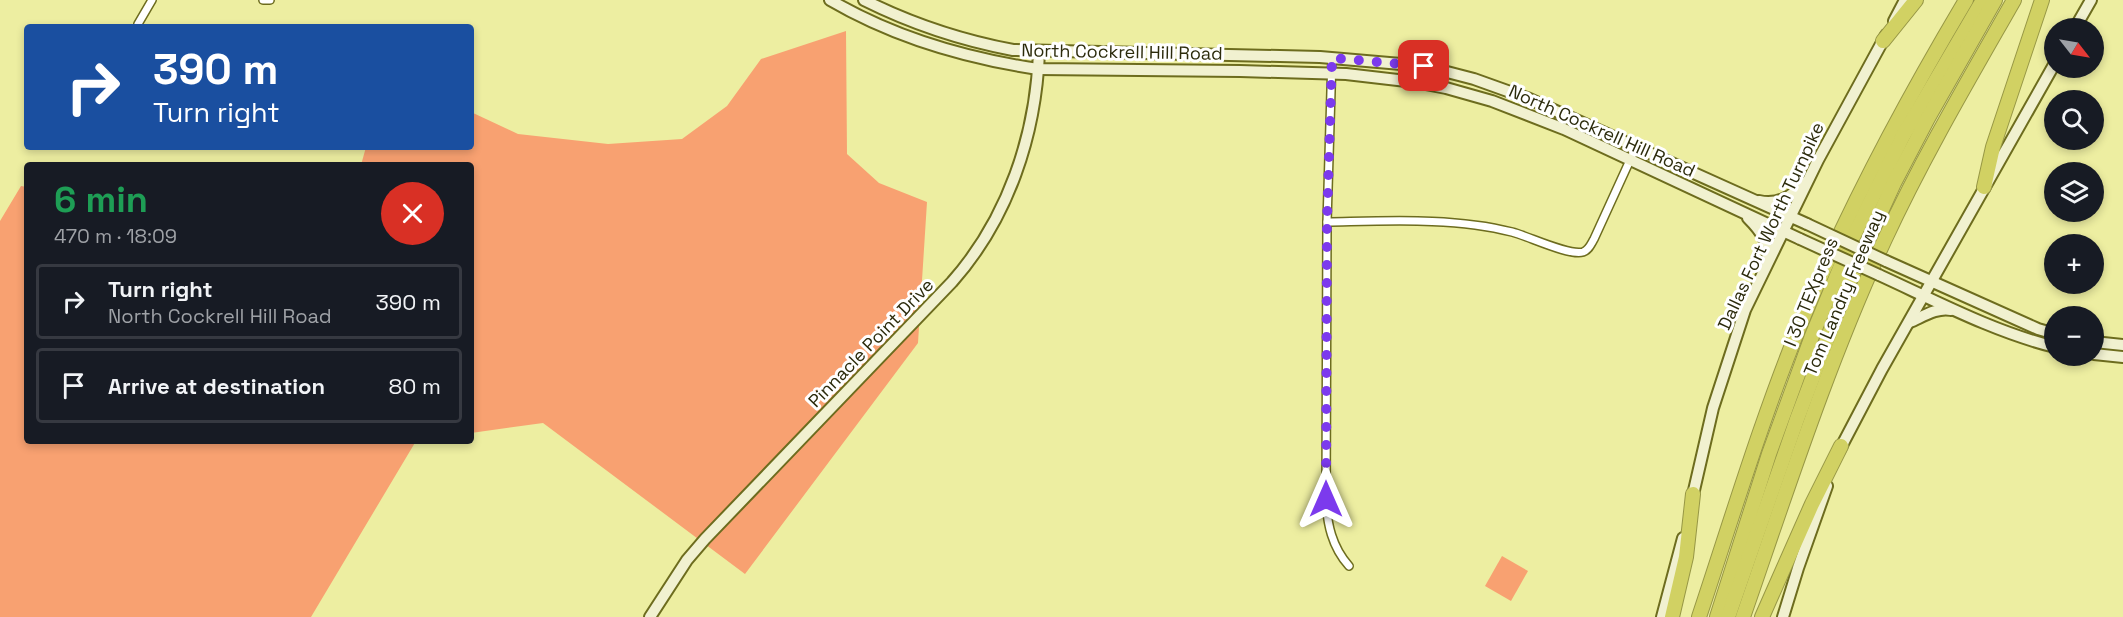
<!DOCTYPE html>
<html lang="en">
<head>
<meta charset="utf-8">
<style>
	:root { --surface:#171b24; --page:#242831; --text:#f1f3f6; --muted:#9ea1a6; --line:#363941 }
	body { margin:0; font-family:"Space Grotesk",sans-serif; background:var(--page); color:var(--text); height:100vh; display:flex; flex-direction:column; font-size:22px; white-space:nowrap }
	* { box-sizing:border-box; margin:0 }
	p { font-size:20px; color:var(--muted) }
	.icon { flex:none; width:33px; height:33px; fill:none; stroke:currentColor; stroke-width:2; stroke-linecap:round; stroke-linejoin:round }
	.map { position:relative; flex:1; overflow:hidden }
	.panel { position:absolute; left:24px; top:162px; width:450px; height:282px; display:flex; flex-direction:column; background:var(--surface); border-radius:6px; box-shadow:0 3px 9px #0003 }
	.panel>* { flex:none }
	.top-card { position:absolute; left:24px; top:24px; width:450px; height:126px; border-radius:6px; box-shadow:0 3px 9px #0003; background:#1a4fa0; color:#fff; overflow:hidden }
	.needle { width:39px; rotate:121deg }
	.fabs { position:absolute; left:2044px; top:18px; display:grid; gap:12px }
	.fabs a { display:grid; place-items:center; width:60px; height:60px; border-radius:50%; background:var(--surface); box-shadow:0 3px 9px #0003; font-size:30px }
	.pin { position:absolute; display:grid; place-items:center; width:51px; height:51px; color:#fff; margin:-26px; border-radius:12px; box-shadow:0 3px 9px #0006 }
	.me { position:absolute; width:66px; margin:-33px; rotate:0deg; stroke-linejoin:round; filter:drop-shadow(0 0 4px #0008) }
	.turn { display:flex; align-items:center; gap:21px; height:126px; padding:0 30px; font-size:27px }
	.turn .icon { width:78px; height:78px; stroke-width:2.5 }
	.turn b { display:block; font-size:42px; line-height:51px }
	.round { display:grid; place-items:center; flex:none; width:63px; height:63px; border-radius:32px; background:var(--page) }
	.head { display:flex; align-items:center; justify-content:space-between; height:102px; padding:0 30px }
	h1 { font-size:36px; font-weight:800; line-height:45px; color:#1e9e55 }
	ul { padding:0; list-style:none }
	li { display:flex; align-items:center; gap:18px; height:75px; margin:0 12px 9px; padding:0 18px; border:3px solid var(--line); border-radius:6px }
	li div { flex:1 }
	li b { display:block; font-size:22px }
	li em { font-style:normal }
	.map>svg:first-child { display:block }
	.green { fill:#f8a171 }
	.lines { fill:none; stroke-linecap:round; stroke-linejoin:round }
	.street-casing { stroke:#6d6c1e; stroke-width:10 }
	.secondary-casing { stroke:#6d6c1e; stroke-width:14 }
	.highway-casing { stroke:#979745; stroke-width:16 }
	.street { stroke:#fff; stroke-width:7 }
	.secondary { stroke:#f1f1d0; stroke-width:10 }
	.highway { stroke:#d1d163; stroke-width:14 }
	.secondary-bridge-casing { stroke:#6d6c1e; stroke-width:14; stroke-linecap:butt }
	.secondary-bridge { stroke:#f1f1d0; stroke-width:10 }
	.route { stroke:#7c3aed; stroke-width:10; stroke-dasharray:0 18 }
	.labels { text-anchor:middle; stroke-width:6; stroke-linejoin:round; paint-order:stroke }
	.street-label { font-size:18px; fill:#2c2b0c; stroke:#fff }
</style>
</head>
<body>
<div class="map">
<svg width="2123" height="617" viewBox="0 0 2123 617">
	<rect width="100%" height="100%" fill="#edeea1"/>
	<!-- green -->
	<g class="green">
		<path d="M846 31 847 154 879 183 927 202 918 343 745 574 543 423 471 433V165H361L366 147H471V112L518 134 608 144 682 139 727 106 761 59Z"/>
		<path d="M21 186 27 187V441H416L311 617H0V221Z"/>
		<path d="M1502 556 1528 571 1511 601 1485 586Z"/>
	</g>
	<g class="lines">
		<defs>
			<g id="street">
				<path d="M263 0H270"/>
				<path d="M138 24 152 0"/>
				<path d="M1332 58 1327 222 1326 499C1327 524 1332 547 1349 566"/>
				<path d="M1327 222C1386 221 1454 217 1512 232 1528 236 1569 256 1583 252 1589 250 1591 244 1594 239L1636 147"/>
			</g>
			<g id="secondary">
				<path d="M830 0C895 38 964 58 1038 69L1240 71 1346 74 1415 82 1446 88 1492 101 1564 129 1800 239"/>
				<path d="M864 0C912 24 960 40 1013 50L1320 57 1424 66 1474 79 1527 98 1807 224"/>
				<path d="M1894 21 1905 0"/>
				<path d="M2075 28 2091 0"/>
				<path d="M1759 201C1777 205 1793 197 1803 183"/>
				<path d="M1748 218C1761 231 1770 243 1767 262"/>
				<path d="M1886 261 2038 329 2055 334"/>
				<path d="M1879 275C1936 301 1994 332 2055 347"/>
				<path d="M1910 322C1922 317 1937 307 1951 310"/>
				<path d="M2094 342 2123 345"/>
				<path d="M2094 354 2123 357"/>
				<path d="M1839 451 1882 369 2055 63"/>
				<path d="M1692 499 1713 408 1745 310 1818 160 1886 35"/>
				<path d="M650 617 687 560 705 539 952 282C1008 219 1036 135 1039 52"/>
				<path d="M1662 617 1683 538"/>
				<path d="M1783 617 1798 568 1827 486"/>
			</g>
			<g id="highway">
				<path d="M1883 41 1916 0"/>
				<path d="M1984 187 1993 147 2042 0"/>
				<path d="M1672 617 1686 557 1693 494"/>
				<path d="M1699 617C1732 518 1762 417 1802 320 1848 208 1904 104 1966 0"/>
				<path d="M1717 617 1769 454 1812 336 1852 239 1903 136 1983 0"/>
				<path d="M1728 617 1797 419 1848 284 1894 183 1928 118 1995 0"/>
				<path d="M1743 617C1787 490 1828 362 1885 239 1923 157 1969 79 2014 0"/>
				<path d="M1762 617 1812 504 1841 446"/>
			</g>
		</defs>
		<!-- street casing -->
		<use href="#street" class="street-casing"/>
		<!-- secondary casing -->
		<use href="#secondary" class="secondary-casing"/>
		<!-- highway casing -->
		<use href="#highway" class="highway-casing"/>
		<!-- street -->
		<use href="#street" class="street"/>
		<!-- secondary -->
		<use href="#secondary" class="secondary"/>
		<!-- highway -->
		<use href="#highway" class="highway"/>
		<defs>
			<g id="secondary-bridge">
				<path d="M1807 224 1886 261"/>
				<path d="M1800 239 1879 275"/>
			</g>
		</defs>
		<!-- secondary-bridge casing -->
		<use href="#secondary-bridge" class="secondary-bridge-casing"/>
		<!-- secondary-bridge -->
		<use href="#secondary-bridge" class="secondary-bridge"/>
	</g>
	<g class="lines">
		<!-- route -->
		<path class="route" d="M1326 499 1327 222 1332 58 1424 66"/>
	</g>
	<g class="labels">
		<!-- street labels -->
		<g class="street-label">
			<text transform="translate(1122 52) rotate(1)" y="6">North Cockrell Hill Road</text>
			<text transform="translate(1602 131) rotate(24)" y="6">North Cockrell Hill Road</text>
			<text transform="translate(1771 226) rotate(-65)" y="6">Dallas Fort Worth Turnpike</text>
			<text transform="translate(1811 292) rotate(-68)" y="6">I 30 TEXpress</text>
			<text transform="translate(1844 293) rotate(-67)" y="6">Tom Landry Freeway</text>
			<text transform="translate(871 343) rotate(-46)" y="6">Pinnacle Point Drive</text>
		</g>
	</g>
</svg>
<div class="fabs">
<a><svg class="needle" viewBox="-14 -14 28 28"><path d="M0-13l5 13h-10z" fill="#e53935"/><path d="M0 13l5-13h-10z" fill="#9ea1a6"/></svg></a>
<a><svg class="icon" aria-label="search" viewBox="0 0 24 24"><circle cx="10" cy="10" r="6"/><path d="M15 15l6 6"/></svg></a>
<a><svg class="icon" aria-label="layers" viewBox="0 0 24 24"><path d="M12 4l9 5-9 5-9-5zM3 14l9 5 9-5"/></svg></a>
<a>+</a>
<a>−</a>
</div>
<div class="pin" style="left:1424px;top:66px;background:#d93025"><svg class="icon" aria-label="arrive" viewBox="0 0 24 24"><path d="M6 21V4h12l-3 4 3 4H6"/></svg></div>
<svg class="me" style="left:1326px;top:499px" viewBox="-20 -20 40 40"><path d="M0-17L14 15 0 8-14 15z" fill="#7c3aed" stroke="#fff" stroke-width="4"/></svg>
<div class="top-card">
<div class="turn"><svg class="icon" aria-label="right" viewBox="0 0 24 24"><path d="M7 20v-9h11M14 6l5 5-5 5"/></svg><div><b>390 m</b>Turn right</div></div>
</div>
<section class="panel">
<div class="head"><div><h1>6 min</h1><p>470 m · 18:09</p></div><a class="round" style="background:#d93025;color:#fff"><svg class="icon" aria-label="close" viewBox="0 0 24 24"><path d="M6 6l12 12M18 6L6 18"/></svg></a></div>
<ul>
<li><svg class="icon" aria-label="right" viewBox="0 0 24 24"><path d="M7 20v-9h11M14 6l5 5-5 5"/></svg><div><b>Turn right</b><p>North Cockrell Hill Road</p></div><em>390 m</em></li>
<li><svg class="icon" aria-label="arrive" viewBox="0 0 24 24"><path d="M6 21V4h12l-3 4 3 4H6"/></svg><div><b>Arrive at destination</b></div><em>80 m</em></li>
</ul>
</section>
</div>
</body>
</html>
